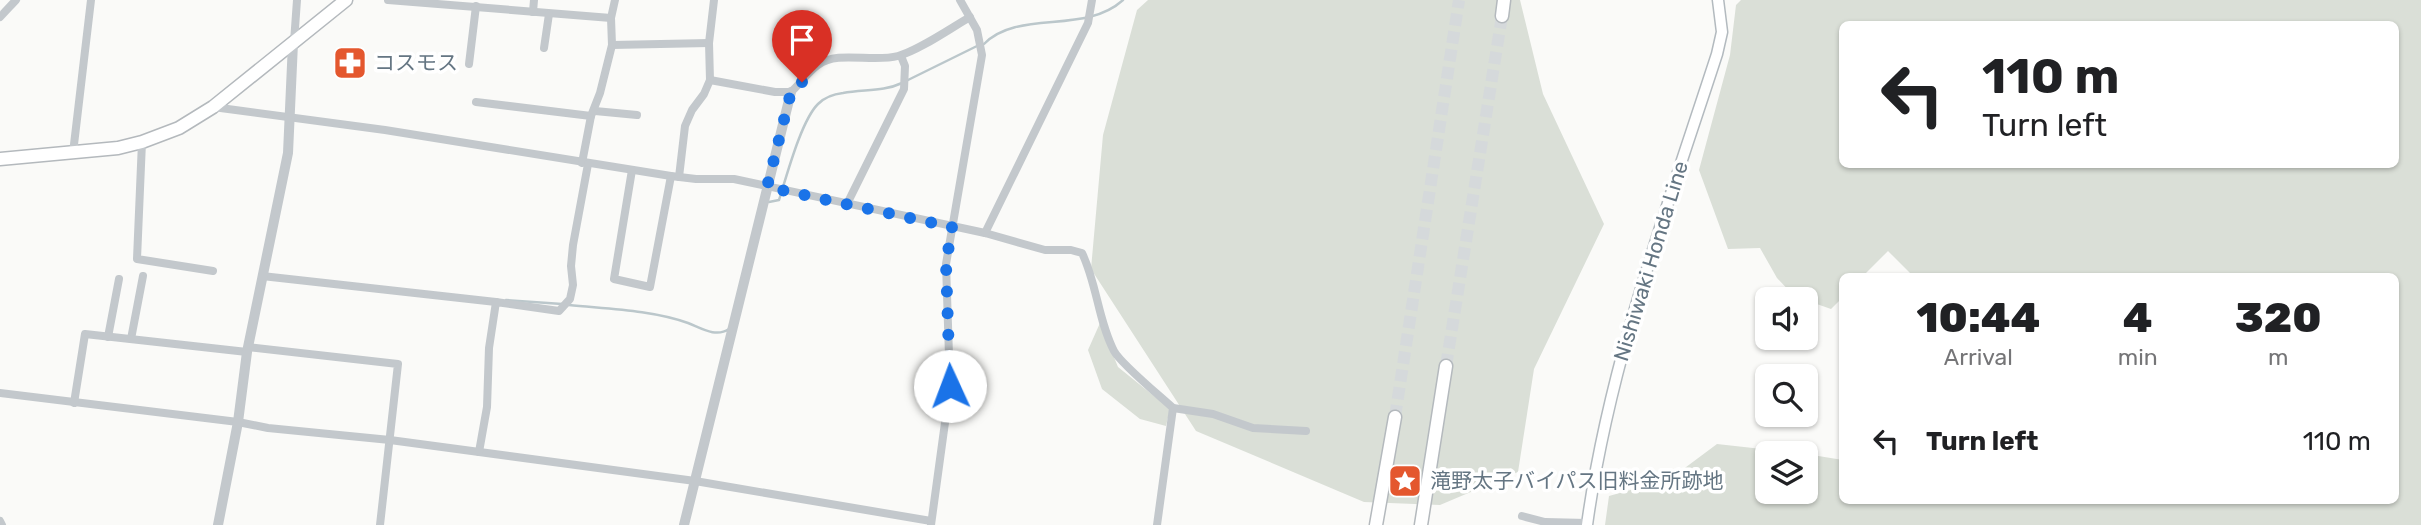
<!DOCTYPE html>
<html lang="en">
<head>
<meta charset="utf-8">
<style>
	:root { --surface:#fff; --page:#f2f2f2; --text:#202124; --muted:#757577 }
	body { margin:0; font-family:Rubik,"Noto Sans JP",sans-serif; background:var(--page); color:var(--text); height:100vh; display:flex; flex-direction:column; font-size:26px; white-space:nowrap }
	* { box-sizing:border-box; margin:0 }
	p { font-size:23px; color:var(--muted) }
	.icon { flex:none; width:38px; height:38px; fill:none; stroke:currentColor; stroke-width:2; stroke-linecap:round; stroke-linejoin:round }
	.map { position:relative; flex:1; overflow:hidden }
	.panel { position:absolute; left:1839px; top:273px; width:560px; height:231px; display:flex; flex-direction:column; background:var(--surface); border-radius:10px; box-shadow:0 2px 5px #0004 }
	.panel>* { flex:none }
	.guide { position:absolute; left:1839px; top:21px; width:560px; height:147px; border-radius:10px; box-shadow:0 2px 5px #0004; background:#fff; color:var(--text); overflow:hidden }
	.fabs { position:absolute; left:1755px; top:287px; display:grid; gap:14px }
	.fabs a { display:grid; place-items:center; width:63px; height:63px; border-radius:10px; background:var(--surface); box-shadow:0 2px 5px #0004; font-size:35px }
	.pin { position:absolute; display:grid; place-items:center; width:60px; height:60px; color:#fff; margin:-72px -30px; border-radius:50% 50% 50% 0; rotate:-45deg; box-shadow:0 0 7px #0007 }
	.pin .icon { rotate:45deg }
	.me { position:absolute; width:77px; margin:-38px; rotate:358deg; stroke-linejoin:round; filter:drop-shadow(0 0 5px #0008) }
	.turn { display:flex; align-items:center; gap:24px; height:147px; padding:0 28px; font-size:32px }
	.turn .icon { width:91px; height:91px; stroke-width:2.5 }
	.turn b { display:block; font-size:49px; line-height:60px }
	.eta { display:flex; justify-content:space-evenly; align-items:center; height:119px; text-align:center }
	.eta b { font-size:42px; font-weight:800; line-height:49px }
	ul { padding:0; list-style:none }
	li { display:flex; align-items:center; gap:21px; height:98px; padding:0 28px }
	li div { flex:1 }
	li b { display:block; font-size:26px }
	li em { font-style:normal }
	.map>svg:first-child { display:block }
	.green { fill:#dadfd7; fill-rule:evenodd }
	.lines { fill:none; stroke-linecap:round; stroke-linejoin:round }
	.stream { stroke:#bbc7cb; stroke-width:2.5 }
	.trunk-tunnel { stroke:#d5d9db; stroke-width:12; stroke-dasharray:12 6; stroke-linecap:butt }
	.secondary-casing { stroke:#b3babf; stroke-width:13 }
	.trunk-casing { stroke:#b4b9bd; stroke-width:15 }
	.minor { stroke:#c3c8cc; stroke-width:8 }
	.tertiary { stroke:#c3c8cc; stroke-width:10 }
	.secondary { stroke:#fff; stroke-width:10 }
	.trunk { stroke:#fff; stroke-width:12 }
	.route { stroke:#1a73e8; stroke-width:12; stroke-dasharray:0 21.6 }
	.labels { text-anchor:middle; stroke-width:7; stroke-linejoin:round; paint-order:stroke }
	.poi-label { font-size:21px; fill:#657683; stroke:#fff; text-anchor:start }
	.street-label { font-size:21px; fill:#657683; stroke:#fff }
</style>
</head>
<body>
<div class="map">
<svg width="2421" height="525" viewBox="0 0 2421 525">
	<rect width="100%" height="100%" fill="#fafaf8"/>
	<!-- green -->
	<g class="green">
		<path d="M1148 0H1520L1543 94 1604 224 1534 369 1518 472 1440 505 1364 502 1196 431 1091 269 1103 135 1137 10Z"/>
		<path d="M1741 0H2421V525H1605L1609 496 1670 479 1717 444 1798 453H1768V492H1806V454L1843 460V500H2396V276H1913L1888 251 1863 276H1843V297L1831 309 1794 296 1777 278 1760 248 1728 249 1699 170 1730 55 1736 5ZM1843 24H2396V164H1843Z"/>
		<path d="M1100 323 1118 367 1170 409 1166 426 1140 419 1102 389 1088 350Z"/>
	</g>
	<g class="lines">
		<!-- stream -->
		<g class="stream">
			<path d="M984 44C1018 9 1085 35 1123 0"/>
			<path d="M908 80 977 46"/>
			<path d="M769 202 779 200C787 175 801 121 818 104 825 97 834 94 843 93 863 89 883 92 902 83"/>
			<path d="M506 300 562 304"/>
			<path d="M569 305C608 309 651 310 688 323 701 328 716 338 729 329"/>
		</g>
		<!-- trunk-tunnel -->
		<g class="trunk-tunnel">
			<path d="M1446 366 1502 16"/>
			<path d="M1395 417 1459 0"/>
		</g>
		<defs>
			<path id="secondary" d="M1587 525C1609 364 1667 208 1717 54L1722 32 1718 0"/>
			<g id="trunk">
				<path d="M1502 16 1504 0"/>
				<path d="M0 159 118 148 142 142 179 128 213 107 346 0"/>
				<path d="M1376 525 1395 417"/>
				<path d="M1421 525 1446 366"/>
			</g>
		</defs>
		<!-- secondary casing -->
		<use href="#secondary" class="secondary-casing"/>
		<!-- trunk casing -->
		<use href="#trunk" class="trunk-casing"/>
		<!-- minor -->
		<g class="minor">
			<path d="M388 0 611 18 615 0"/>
			<path d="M533 12 534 0"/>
			<path d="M0 17 16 0"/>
			<path d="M294 42 297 0"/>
			<path d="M612 45 709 43"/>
			<path d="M544 48 549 14"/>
			<path d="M469 64 476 6"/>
			<path d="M710 80 775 92H791C800 84 808 72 818 65 838 50 872 63 898 56 918 51 951 28 970 17"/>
			<path d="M476 102 591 116"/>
			<path d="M213 107 385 130 671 176 696 179H734L985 233 1045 250H1071L1082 253C1097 284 1098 320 1114 351 1121 364 1160 396 1173 408L1157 525"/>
			<path d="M595 111 637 115"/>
			<path d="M142 142 137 259 213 271"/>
			<path d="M73 153 91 0"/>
			<path d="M582 163 591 116 600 93 612 45 611 18"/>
			<path d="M632 170 614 279 650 287 671 176"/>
			<path d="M679 177 685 126 692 110 704 94 710 80 709 43 714 0"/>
			<path d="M847 204 904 89 905 66 901 56"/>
			<path d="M985 233 1088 23 1092 0"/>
			<path d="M262 276 496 302"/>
			<path d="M108 337 119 279"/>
			<path d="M131 339 143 276"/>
			<path d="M248 347 398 364 380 525"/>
			<path d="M0 393 238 422 268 428 390 440 695 481 931 521"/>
			<path d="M74 403 85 334 247 352"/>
			<path d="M1173 408 1213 414 1253 428 1306 431"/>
			<path d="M479 452 487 407 489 348 496 302 559 311 570 299 573 285 571 266 573 245 588 164"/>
			<path d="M1522 516 1545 522 1587 523"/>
			<path d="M0 521 2 525"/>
			<path d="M931 525 950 386 946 264 982 55 977 30 960 0"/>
		</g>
		<!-- tertiary -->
		<g class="tertiary">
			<path d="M218 525 238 422 247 352 288 153 293 43"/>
			<path d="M684 525 791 92"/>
		</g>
		<!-- secondary -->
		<use href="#secondary" class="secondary"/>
		<!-- trunk -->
		<use href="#trunk" class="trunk"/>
	</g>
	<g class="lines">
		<!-- route -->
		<path class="route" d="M802 82 791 92 767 187 952 227 946 264 950 386"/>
	</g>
	<!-- icons -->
	<defs>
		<symbol id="pharmacy-square" viewBox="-11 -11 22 22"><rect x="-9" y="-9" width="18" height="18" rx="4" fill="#e4572e" stroke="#fff"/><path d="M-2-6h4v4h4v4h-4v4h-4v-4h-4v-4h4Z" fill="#fff"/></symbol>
		<symbol id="sight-square" viewBox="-11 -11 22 22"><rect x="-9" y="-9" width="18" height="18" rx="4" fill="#e4572e" stroke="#fff"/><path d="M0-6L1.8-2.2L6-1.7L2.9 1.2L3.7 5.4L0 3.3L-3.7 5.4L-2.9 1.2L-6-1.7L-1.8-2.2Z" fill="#fff"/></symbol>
	</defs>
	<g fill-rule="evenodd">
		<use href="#pharmacy-square" x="331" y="44" width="38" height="38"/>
		<use href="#sight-square" x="1386" y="462" width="38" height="38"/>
	</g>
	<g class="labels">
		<!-- poi labels -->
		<g class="poi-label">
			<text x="374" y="70">コスモス</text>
			<text x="1430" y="488">滝野太子バイパス旧料金所跡地</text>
		</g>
		<!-- street labels -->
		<g class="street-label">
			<text transform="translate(1651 261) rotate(-73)" y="7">Nishiwaki Honda Line</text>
		</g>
	</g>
</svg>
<div class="fabs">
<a><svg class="icon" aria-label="sound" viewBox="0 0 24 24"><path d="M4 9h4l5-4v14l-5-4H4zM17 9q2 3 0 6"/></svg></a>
<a><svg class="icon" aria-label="search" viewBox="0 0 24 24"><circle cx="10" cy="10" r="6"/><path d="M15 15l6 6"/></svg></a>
<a><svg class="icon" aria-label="layers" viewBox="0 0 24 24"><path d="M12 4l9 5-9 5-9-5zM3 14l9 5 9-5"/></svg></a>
</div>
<div class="pin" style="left:802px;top:82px;background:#d93025"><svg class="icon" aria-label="arrive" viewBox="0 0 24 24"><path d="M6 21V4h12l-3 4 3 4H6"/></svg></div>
<svg class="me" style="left:950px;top:386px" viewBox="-20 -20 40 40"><circle r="19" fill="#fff"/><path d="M0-13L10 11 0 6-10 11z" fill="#1a73e8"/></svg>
<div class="guide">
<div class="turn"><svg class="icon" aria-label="left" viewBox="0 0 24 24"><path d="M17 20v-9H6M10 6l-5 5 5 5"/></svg><div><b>110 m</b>Turn left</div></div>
</div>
<section class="panel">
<div class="eta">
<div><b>10:44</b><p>Arrival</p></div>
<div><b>4</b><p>min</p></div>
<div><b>320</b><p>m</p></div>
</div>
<ul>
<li><svg class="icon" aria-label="left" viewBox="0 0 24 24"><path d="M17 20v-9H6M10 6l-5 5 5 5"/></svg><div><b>Turn left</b></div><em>110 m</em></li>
</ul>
</section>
</div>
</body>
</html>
